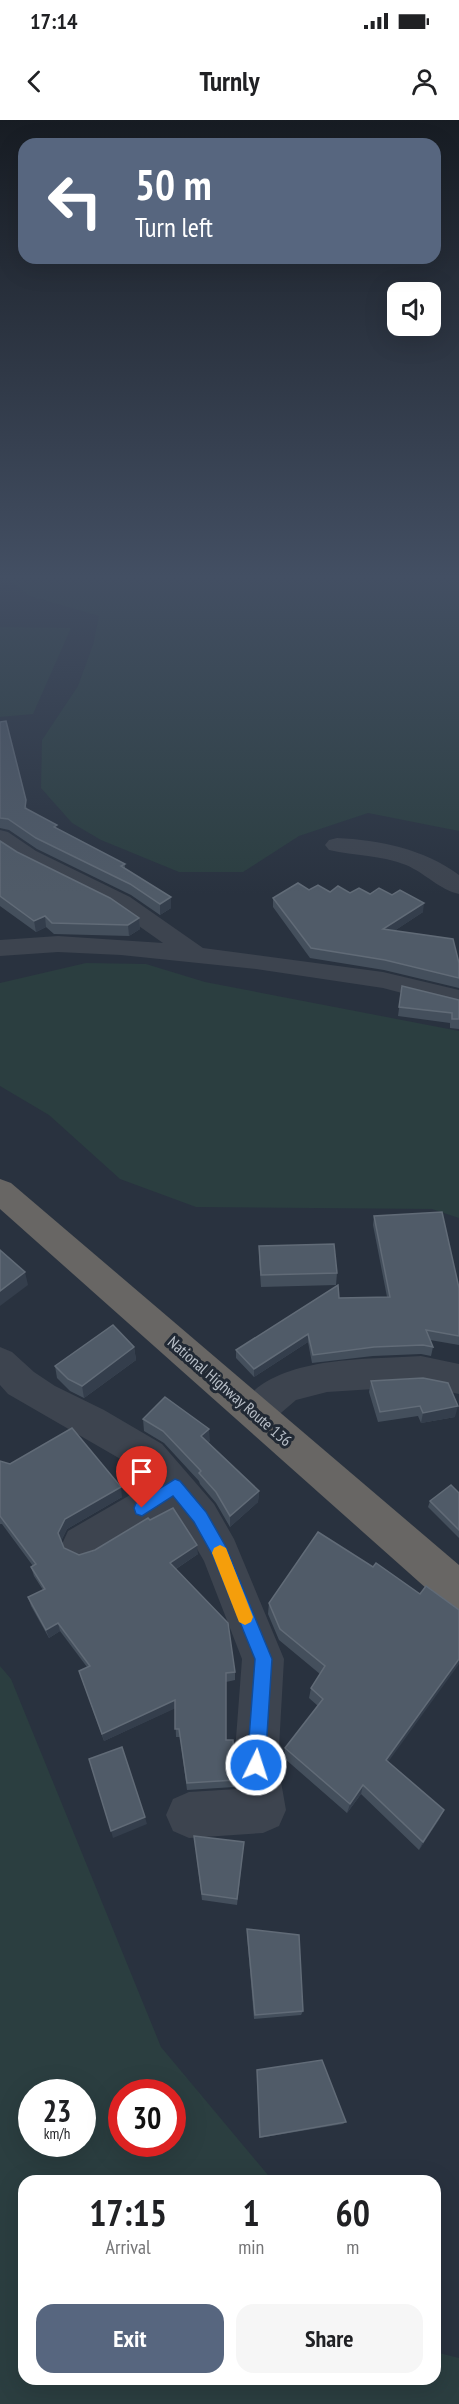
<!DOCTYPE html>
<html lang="en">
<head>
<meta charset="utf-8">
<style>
	:root { --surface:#fff; --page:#f6f6f6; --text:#202124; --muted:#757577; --accent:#57667f }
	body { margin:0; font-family:"PT Sans Narrow",sans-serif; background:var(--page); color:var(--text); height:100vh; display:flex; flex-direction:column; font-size:22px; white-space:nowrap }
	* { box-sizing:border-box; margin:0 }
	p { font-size:20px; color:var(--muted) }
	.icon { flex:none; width:33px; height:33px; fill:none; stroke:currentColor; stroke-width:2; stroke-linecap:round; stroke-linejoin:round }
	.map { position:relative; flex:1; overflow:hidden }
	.drawer { position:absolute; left:18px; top:2055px; width:423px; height:210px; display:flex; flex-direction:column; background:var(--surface); border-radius:18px; box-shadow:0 6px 24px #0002 }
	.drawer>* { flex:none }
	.hud { position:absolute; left:18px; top:18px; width:423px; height:126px; border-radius:18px; box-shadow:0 6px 24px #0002; background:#57667f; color:#fff; overflow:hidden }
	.buttons { position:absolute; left:387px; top:162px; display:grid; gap:12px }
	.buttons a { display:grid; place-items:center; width:54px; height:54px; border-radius:12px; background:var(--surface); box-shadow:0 6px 24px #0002; font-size:30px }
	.speed { position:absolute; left:18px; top:1959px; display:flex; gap:12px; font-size:30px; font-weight:700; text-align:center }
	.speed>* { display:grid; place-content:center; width:78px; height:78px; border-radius:50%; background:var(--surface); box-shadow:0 6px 24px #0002; line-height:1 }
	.speed small { font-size:15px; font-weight:400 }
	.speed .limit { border:9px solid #d22; background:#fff; color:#111 }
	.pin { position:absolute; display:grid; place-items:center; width:51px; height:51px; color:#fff; margin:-62px -26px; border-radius:50% 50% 50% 0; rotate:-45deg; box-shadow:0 0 6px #0007 }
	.pin .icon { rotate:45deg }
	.me { position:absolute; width:66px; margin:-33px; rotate:4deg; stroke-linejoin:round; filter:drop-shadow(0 0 4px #0008) }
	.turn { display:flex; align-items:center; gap:21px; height:126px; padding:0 18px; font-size:27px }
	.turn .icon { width:78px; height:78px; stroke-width:2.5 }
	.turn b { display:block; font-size:42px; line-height:51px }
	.eta { display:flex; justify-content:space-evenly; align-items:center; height:102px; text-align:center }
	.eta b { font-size:36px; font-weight:800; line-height:42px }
	.cta { display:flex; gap:12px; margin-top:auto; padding:12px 18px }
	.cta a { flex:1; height:69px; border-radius:18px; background:var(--accent); color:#fff; font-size:24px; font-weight:800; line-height:69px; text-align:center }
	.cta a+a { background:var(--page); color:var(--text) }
	.status { display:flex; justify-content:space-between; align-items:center; height:42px; padding:0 30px; background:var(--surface); direction:ltr }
	.status svg { height:16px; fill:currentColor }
	header { display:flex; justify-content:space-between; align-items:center; height:78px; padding:0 18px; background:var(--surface); font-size:27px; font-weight:800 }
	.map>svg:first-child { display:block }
	.green { fill:#2b3e40; fill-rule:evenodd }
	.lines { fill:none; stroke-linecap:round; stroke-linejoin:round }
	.minor { fill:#3d444f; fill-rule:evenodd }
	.trunk { fill:#686664; fill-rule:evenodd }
	.wall { fill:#444f5c }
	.shaded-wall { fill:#343e4c }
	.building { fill:#505b68; stroke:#616b77; stroke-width:1.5 }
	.route { fill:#1a73e8; stroke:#114b97; stroke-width:1.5 }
	.slow { fill:#f59e0b }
	.labels { text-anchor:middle; stroke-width:6; stroke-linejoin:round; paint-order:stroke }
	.street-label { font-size:16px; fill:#b9c0c9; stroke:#212934 }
</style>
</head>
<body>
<div class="status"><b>17:14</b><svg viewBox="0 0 49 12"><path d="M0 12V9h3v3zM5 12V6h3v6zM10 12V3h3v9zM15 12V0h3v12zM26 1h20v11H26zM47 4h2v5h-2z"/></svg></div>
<header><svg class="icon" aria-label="back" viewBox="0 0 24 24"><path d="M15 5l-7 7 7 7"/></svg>Turnly<svg class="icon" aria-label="person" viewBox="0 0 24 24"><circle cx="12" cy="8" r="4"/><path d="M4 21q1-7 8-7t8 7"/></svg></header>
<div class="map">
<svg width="459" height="2284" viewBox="0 0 459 2284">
	<rect width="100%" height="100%" fill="#29323f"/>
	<!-- green -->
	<g class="green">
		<path d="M0 455H459V711L368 693 299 716 243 752H179L101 720 72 703 41 668 42 620 78 566 93 525 99 496 30 476 8 459 0 458Z"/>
		<path d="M0 507 71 508 33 594 0 597Z"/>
		<path d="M86 843 146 844 205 862 459 911V1098L432 1089 196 1087 120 1059 49 995 0 966V863Z"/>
		<path d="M0 1546 11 1559 161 1927 273 2061H24V2259H435V2232L459 2238V2284H0ZM82 1972V2024H32V1972ZM122 1972H172V2024H122Z"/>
	</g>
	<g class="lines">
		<!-- minor -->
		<g class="minor">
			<path d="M0 710 8 712 36 731 130 777 203 828 383 852 459 870V888L383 868 256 849 121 835 58 832 0 836V820L58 816 163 823 112 787 20 741 0 728Z"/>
			<path d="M337 718C380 720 424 729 459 755V774C440 770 425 753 406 745 381 735 355 736 329 730L325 725 329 720Z"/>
			<path d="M0 1227 12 1232 34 1252 55 1266 104 1290 162 1324 214 1384 234 1419 284 1539 278 1645 286 1690 279 1706 263 1713 189 1718 173 1711 166 1695 173 1679 189 1672 237 1669 234 1645 242 1539 204 1441 186 1410 172 1392 96 1437 82 1442 68 1437 62 1424 68 1411 149 1364 136 1348 8 1274 0 1265Z"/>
			<path d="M421 1236 459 1244V1274L421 1266 327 1272 296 1280 268 1304 255 1309 242 1304 237 1293C265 1234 366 1240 421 1236Z"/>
		</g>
		<!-- trunk -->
		<path class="trunk" d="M0 1059 11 1063 459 1445V1490L445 1485 0 1089Z"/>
	</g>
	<!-- wall -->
	<g class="wall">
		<path d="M0 602 27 689 57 708 125 744V748L171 788 160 795 131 775 37 729 9 710 0 708Z"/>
		<path d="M0 721 17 732 139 798 140 809 129 816 54 814 46 807 36 812 0 786Z"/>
		<path d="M309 770 370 774 423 792 394 811 459 843V868L384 850 310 838 273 787V778Z"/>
		<path d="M402 866 459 880V909L450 908V903L398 896Z"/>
		<path d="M374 1096 459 1168V1225L430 1220 433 1227 431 1236 421 1234 373 1236 312 1243 308 1222 254 1257 236 1238V1230L339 1178 387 1177 373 1105Z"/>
		<path d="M259 1126 337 1153 336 1165 261 1167 259 1139Z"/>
		<path d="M134 1227 136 1240 84 1278 70 1271 57 1258 55 1246Z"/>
		<path d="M371 1261 455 1297 421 1303 418 1296 378 1302 369 1272Z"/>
		<path d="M143 1299 210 1321 208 1322 259 1371 258 1382 230 1407 216 1383 200 1364 199 1361 164 1323 144 1311Z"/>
		<path d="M0 1341 122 1377 67 1409 61 1421 64 1428 79 1435 95 1430 150 1400 198 1434 176 1449 235 1552V1560L226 1562V1620L235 1660 234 1667 187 1670 180 1617H176L175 1588 104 1621 79 1551 87 1547 60 1511 49 1518 31 1486 28 1477 43 1470 34 1456 31 1447 33 1446 2 1404H0Z"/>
		<path d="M459 1373V1418L428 1387 430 1381Z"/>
		<path d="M318 1412 388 1642 440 1698 419 1730 361 1674 347 1693 284 1638 285 1628 318 1586 309 1578 311 1568 320 1554 279 1520 268 1494 269 1483Z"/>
		<path d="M194 1716 244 1722 237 1785 202 1780Z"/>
		<path d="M247 1809 303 1891 301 1895 254 1899 247 1815Z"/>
		<path d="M257 1950 346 2002 343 2004 259 2018Z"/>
	</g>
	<!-- shaded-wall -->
	<g class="shaded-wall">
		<path d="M171 777V788L160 795V784Z"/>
		<path d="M424 783 423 792 382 819 383 809Z"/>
		<path d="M45 796 46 807 36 812 34 801Z"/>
		<path d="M139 798 140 809 129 816 128 805Z"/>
		<path d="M25 1152 28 1165 0 1186V1171Z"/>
		<path d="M308 1214V1222L254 1257V1249Z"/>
		<path d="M134 1227 136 1240 84 1278 82 1266Z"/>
		<path d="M458 1286 455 1297 421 1303 423 1293Z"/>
		<path d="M209 1309 210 1321 201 1327V1316Z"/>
		<path d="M121 1367 122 1377 67 1409 60 1423 58 1413 65 1399Z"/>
		<path d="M259 1371 258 1382 230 1407V1396Z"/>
		<path d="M197 1425 198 1434 171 1452 170 1443Z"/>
		<path d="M58 1503 60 1511 49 1518 46 1510Z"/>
		<path d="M459 1539V1544L383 1649 386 1640Z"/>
		<path d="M175 1580 176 1588 104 1621 102 1614Z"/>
		<path d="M363 1665 361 1674 347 1693 350 1684Z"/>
		<path d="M444 1690 440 1698 419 1730 423 1722Z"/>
		<path d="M145 1697 147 1704 113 1718 111 1711Z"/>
	</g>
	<!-- building -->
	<g class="building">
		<path d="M6 601 26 680 25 688 57 705 54 707 125 744 121 746 171 777 160 784 130 764 36 718 8 699 0 698V602Z"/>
		<path d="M0 721 17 732 110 778 139 798 128 805 52 803 45 796 34 801 0 776Z"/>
		<path d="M298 763 309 770 318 765 330 772 338 766 350 773 359 768 370 774 379 768 392 775 400 770 424 783 383 809 453 819 459 843V858L385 840 311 828 273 778Z"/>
		<path d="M402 866 459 880V899H452V893L399 887Z"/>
		<path d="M442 1092 459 1168V1216L426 1210 433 1227 423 1225 374 1227 313 1235 308 1214 254 1249 236 1230 338 1165 339 1178 390 1177 374 1096Z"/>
		<path d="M334 1124 337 1153 261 1155 259 1126Z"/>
		<path d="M0 1130 25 1152 0 1171Z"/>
		<path d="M113 1205 134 1227 82 1266 68 1259 55 1246Z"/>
		<path d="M423 1258 448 1263 458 1286 423 1293 420 1286 380 1292 371 1261Z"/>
		<path d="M165 1277 209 1309 201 1316 259 1371 230 1396 216 1372 199 1353 201 1351 163 1311 143 1299Z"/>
		<path d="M72 1308 121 1367 65 1399 58 1413 64 1428 79 1435 95 1430 148 1398 150 1400 173 1388 197 1425 170 1443 228 1503 235 1552 226 1553V1620H233L235 1660 187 1663 179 1609H175V1580L102 1614 79 1551 90 1546 58 1503 46 1510 28 1477 45 1469 31 1447 36 1444 0 1396V1341L10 1344Z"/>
		<path d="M451 1365 459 1373V1410L430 1381Z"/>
		<path d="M318 1412 373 1447 376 1443 420 1474 426 1466 459 1490V1539L386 1640 444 1690 423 1722 363 1665 350 1684 285 1628 323 1579 311 1568 325 1546 280 1509 269 1483Z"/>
		<path d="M122 1627 145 1697 111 1711 89 1639Z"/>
		<path d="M194 1716 244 1722 237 1779 202 1774Z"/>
		<path d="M247 1809 299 1815 303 1891 255 1895Z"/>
		<path d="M322 1940 346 2002 260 2017 257 1950Z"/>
	</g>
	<!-- sky -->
	<linearGradient id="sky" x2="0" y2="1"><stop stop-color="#171c23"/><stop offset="0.59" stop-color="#434f63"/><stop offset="1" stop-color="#434f63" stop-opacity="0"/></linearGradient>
	<rect width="459" height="774" fill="url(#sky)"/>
	<!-- route -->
	<path class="route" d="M175 1359 180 1361 206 1392 226 1427 272 1539 265 1645 263 1651 256 1654 250 1651 247 1645 255 1539 213 1436 194 1402 173 1376 142 1396 136 1394 134 1388 136 1383Z"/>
	<!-- slow -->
	<path class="slow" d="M220 1425 226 1428 253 1497 251 1502 245 1505 239 1502 212 1433 214 1428Z"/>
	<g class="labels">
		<!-- street labels -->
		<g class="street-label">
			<text transform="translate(230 1271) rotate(41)" y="6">National Highway Route 136</text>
		</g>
	</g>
</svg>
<div class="buttons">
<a><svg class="icon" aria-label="sound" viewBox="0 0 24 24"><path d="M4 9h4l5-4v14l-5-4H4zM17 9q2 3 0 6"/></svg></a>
</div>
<div class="speed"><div>23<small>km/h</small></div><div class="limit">30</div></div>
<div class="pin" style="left:142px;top:1388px;background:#d93025"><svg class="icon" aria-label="arrive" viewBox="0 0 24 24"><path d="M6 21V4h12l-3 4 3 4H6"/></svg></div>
<svg class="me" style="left:256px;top:1645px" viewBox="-20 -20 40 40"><circle r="17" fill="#1a73e8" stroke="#fff" stroke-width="3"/><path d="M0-11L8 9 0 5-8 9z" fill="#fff"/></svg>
<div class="hud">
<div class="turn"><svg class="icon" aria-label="left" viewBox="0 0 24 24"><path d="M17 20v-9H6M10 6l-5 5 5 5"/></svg><div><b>50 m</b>Turn left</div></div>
</div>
<section class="drawer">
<div class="eta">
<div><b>17:15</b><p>Arrival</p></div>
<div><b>1</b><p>min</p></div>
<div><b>60</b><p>m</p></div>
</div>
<div class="cta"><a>Exit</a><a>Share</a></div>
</section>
</div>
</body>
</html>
